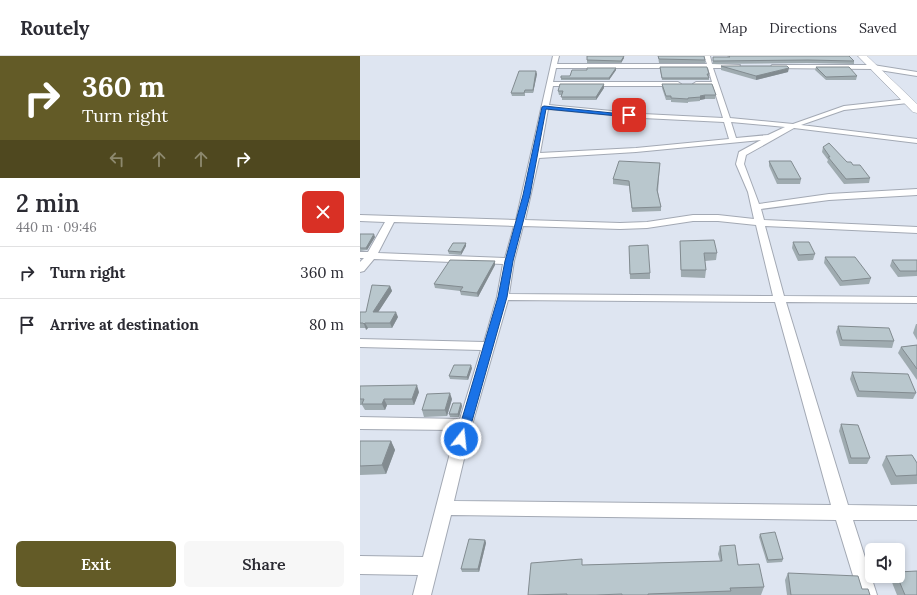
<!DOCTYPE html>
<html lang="en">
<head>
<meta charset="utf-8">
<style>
	:root { --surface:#fff; --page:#f7f7f7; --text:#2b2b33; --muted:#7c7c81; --line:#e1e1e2; --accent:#635b27 }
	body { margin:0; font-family:Lora,serif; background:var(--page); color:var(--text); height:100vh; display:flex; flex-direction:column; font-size:15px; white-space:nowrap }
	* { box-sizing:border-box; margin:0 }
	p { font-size:13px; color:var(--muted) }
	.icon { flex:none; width:22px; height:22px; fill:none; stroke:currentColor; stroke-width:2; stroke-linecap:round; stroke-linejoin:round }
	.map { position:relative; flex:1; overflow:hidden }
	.sheet { display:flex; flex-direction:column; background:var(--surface); width:360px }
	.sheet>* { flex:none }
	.hud { background:#635b27; color:#fff; overflow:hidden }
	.buttons { position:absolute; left:505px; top:487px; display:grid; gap:8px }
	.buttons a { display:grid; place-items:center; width:40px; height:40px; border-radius:6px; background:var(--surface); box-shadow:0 2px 6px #0003; font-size:20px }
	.pin { position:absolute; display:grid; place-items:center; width:34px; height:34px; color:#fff; margin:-17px; border-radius:8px; box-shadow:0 2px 6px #0006 }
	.me { position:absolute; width:44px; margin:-22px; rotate:16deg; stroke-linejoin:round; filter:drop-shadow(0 0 3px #0008) }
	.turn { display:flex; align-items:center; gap:14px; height:84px; padding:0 16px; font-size:18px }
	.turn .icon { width:52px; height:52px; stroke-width:2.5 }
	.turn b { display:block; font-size:28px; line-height:34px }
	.lanes { display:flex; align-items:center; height:38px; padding:0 16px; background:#0003; justify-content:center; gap:20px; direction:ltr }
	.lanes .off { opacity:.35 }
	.round { display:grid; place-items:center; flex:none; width:42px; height:42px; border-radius:6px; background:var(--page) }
	.overview { display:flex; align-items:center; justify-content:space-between; height:68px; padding:0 16px }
	h1 { font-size:24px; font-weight:600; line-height:30px }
	.cta { display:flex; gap:8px; margin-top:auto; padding:8px 16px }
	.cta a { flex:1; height:46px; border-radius:6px; background:var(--accent); color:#fff; font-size:16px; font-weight:600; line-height:46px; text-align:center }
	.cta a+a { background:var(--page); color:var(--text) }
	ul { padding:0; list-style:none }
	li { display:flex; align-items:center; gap:12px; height:52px; padding:0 16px; border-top:1px solid var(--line) }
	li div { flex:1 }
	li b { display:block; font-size:15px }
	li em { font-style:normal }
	header { display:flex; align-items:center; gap:24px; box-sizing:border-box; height:56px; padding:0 20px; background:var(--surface); border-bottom:1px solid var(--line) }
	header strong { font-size:19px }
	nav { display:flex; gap:22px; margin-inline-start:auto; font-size:14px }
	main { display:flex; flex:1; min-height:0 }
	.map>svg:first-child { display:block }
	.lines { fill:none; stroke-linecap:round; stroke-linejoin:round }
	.street-casing { stroke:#a3a9b4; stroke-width:2 }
	.primary-casing { stroke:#a3a9b4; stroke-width:1 }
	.street { fill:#fff; fill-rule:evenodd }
	.primary { fill:#fff; fill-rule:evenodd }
	.wall { fill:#9fabb0 }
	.shaded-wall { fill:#828b90 }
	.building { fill:#b9c7cd; stroke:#828b90 }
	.route { fill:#1a73e8; stroke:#114b97 }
</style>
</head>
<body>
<header>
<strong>Routely</strong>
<nav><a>Map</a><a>Directions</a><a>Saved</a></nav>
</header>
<main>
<section class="sheet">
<div class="hud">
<div class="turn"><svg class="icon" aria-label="right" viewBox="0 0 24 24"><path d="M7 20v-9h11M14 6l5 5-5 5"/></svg><div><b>360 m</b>Turn right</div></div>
<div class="lanes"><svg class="icon off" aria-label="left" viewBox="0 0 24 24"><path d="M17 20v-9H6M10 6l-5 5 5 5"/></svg><svg class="icon off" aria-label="ahead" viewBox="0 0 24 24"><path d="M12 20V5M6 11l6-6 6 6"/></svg><svg class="icon off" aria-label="ahead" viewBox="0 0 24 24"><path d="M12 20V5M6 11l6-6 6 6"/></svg><svg class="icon" aria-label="right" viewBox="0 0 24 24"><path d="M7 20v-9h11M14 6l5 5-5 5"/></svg></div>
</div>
<div class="overview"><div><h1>2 min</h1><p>440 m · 09:46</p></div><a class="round" style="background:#d93025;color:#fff"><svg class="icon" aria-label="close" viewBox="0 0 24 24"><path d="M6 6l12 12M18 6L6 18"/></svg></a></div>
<ul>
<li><svg class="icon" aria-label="right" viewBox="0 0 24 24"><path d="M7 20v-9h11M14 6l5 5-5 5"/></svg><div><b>Turn right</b></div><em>360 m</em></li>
<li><svg class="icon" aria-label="arrive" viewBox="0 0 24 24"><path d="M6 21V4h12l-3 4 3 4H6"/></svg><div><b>Arrive at destination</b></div><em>80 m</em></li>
</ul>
<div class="cta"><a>Exit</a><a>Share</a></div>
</section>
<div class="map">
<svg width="557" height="539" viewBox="0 0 557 539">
	<rect width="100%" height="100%" fill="#dee5f1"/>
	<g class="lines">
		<defs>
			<g id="street">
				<path d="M193 0H199L197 8H347L344 0H350L352 8 380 9 378 12H353L370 62 433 68 484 50 548 43 551 45 548 47 484 54 441 69 557 83V87L434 72 386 99 384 108 399 148 469 138 557 133V139L469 144 401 153 404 164 557 171V177L405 170 424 240 557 241V247L426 246 488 449 557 450V464H493L517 539H499L476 464 91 459 71 539H53L58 519 0 518V500L63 501 96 374 0 373V361L100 363 121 294 0 291V283L124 286 137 241 143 208 14 203 4 215 0 216V206L4 202H0V196H8L25 166 0 165V159L156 164ZM196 12H348L352 26H336L333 28 336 30H353L363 62 283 58 189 49 193 30H318L321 28 318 26H193ZM188 53 283 62 364 66 369 83 276 92 180 97ZM371 66 425 71 408 79 376 82ZM401 84 379 96 376 108 388 136 394 163 358 159H333L287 166 260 167 165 164 179 102 276 96ZM333 165H358L396 169 413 240 149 238 154 205 163 170 260 173 287 172ZM34 166 154 170 145 202 18 197ZM148 244 415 246 471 449 94 445 112 369Z"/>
				<path d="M412 9H513L557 16V20L513 13 410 12Z"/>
			</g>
			<path id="primary" d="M498 0H507L557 48V57L553 56Z"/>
		</defs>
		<!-- street casing -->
		<use href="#street" class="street-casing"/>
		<!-- primary casing -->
		<use href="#primary" class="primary-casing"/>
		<!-- street -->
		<use href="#street" class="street"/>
		<!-- primary -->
		<use href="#primary" class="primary"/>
	</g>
	<!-- wall -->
	<g class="wall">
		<path d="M227 0 264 2 261 7H227Z"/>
		<path d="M298 0 345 4V7H299Z"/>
		<path d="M367 0H489L494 5V8L447 7 353 8V1H368Z"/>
		<path d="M361 10 428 16 396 24 361 14Z"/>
		<path d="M300 11 349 18V24H302L300 14Z"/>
		<path d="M456 11 497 20 496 24H466L455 14Z"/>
		<path d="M256 12V14L249 24H201V22L210 20 227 14Z"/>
		<path d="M177 18 173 37H165V40H152L151 37Z"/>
		<path d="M302 28 356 39 355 43H345L340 44V45L328 46V47L311 46V44H306L302 32Z"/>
		<path d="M244 32 236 44H202V39H199L198 35Z"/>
		<path d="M463 91 487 106 493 109 510 122 509 127 484 128 467 106 468 104 462 96Z"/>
		<path d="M409 105 441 123 440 128H417L409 110Z"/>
		<path d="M300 107 298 136 301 151V155L272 156 269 130 253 128V123Z"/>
		<path d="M0 178 15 181 7 194 0 195Z"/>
		<path d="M320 185 357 197 356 204 345 205 346 214 345 222 321 221 320 192Z"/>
		<path d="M433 186 455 198 453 204 438 205 432 192Z"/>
		<path d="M106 187V190L101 199 89 198 88 195Z"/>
		<path d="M269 190 290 217V223H270Z"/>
		<path d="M465 201 511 222 509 228 480 230 464 207Z"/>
		<path d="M532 204H557V220L538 221 530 210Z"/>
		<path d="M135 209 118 241 101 239 100 235 75 232 74 228Z"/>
		<path d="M30 230 32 235 18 256 38 261 32 272H8L6 274V272H0V256H6Z"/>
		<path d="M556 268H557V284L553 277Z"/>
		<path d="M478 270 534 285 532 292 480 290 476 276Z"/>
		<path d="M557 289V324L538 297 541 291Z"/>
		<path d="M112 312 108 324 90 323 89 320Z"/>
		<path d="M492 316 556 337 553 343 497 341 490 323Z"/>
		<path d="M0 330 59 336 54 349H27L25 354H5L2 349H0Z"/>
		<path d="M92 343 87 360 64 361 62 354Z"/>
		<path d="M101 347 102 350 99 361H90L89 358Z"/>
		<path d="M481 368 510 402 507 408H489L479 375Z"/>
		<path d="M0 385H31L35 394 26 418 0 419Z"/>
		<path d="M526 400 557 407V428L531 429 522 409Z"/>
		<path d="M400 478 423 503 422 506 407 507 399 481Z"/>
		<path d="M125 484 126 487 119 516H102L101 513Z"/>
		<path d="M360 490 378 509 404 531 401 539H168L223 509 360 505 358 498Z"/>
		<path d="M428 517 502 533 510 539H427L425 524Z"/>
		<path d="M534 520H538L557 539H537L531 524Z"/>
	</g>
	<!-- shaded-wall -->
	<g class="shaded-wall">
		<path d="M264 0V2L261 7V5Z"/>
		<path d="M256 12V14L249 24V22Z"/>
		<path d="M429 12 428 16 396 24V20Z"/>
		<path d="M176 15 177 18 173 37V34Z"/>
		<path d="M244 28V32L236 44V41Z"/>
		<path d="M345 39V43L340 44V40Z"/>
		<path d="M14 178 15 181 7 194 6 192Z"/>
		<path d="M106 187V190L101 199V196Z"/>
		<path d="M135 205V209L118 241 117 237Z"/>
		<path d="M30 230 32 235 15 261 13 256Z"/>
		<path d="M36 256 38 261 32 272 30 267Z"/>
		<path d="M5 267 8 272 6 274 4 268Z"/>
		<path d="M111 309 112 312 108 324 107 321Z"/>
		<path d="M57 329 59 336 54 349 52 343Z"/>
		<path d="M90 337 92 343 87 360 85 354Z"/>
		<path d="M24 343 27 349 25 354 22 348Z"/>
		<path d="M101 347 102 350 99 361 98 358Z"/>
		<path d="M31 385 35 394 26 418 22 409Z"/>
		<path d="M125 484 126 487 119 516 118 513Z"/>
	</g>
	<!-- building -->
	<g class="building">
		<path d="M227 0H264L261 5 227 4Z"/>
		<path d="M298 0H344L345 4 299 3Z"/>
		<path d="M369 0H489L494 5 448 4 353 5V1H370Z"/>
		<path d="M361 10H427L429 12 396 20Z"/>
		<path d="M300 11H347L349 18H347L349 22H302Z"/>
		<path d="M456 11H489L497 20 466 21Z"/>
		<path d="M227 12H256L249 22H201V20H210L212 14H227Z"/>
		<path d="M159 15H176L173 34H165L164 37H151Z"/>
		<path d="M200 28H244L236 41H201L203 35H198Z"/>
		<path d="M302 28H352L356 39H345L340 40 341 41 328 42V43L311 42V40H306Z"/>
		<path d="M469 87 487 106H491L493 109H500L510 122 486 123 468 101H470L463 91Z"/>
		<path d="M259 105 300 107 297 134 301 151 272 152 269 125 253 123Z"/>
		<path d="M409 105H431L441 123H418Z"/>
		<path d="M0 178H14L6 192H0Z"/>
		<path d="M354 184 357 197H344L346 214H321L320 185Z"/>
		<path d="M433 186H449L455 198 439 199Z"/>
		<path d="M93 187H106L101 196 88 195Z"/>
		<path d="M288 189 290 217 270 218 269 190Z"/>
		<path d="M465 201H495L511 222 482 225Z"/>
		<path d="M90 204 135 205 117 237 100 235 103 231 74 228Z"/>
		<path d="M532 204H557V215H540Z"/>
		<path d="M12 229 30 230 13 256H36L30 267H5L4 268 3 267H0V256H6Z"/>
		<path d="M478 270 529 272 534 285 482 284Z"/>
		<path d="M557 289V313L541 291Z"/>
		<path d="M94 309H111L107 321 89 320Z"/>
		<path d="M492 316 548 318 556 337 499 335Z"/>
		<path d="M57 329 52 343H24L22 348H2L4 343H0V330Z"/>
		<path d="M90 337 85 354H62L67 338Z"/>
		<path d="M93 347H101L98 358H89Z"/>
		<path d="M481 368 498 369 510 402H491Z"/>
		<path d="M0 385H31L22 409 0 410Z"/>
		<path d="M552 399 557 407V419L536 420 526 400Z"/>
		<path d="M415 476 423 503 408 504 400 478Z"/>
		<path d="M109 483 125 484 118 513H101Z"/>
		<path d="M375 489 378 509 399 508 404 531 370 532 371 535 288 538V539H262V538L236 539H207V538L168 539 171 507 222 503V509L362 505 360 490Z"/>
		<path d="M557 515V539H545L537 520H538V516Z"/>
		<path d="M428 517 498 520 502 533H508L510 539H431Z"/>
	</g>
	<!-- route -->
	<path class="route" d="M184 50 272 59 269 61 186 53 170 139 153 205 147 241 107 383 105 386H97L96 383 138 241 145 205 163 139 182 51Z"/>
</svg>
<div class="buttons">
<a><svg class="icon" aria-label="sound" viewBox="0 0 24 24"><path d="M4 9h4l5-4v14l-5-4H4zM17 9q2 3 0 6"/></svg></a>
</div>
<div class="pin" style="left:269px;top:59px;background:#d93025"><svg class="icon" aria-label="arrive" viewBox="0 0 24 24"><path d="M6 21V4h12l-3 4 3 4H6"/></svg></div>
<svg class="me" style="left:101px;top:383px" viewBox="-20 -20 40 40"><circle r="17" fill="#1a73e8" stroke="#fff" stroke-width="3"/><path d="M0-11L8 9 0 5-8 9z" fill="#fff"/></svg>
</div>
</main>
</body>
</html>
